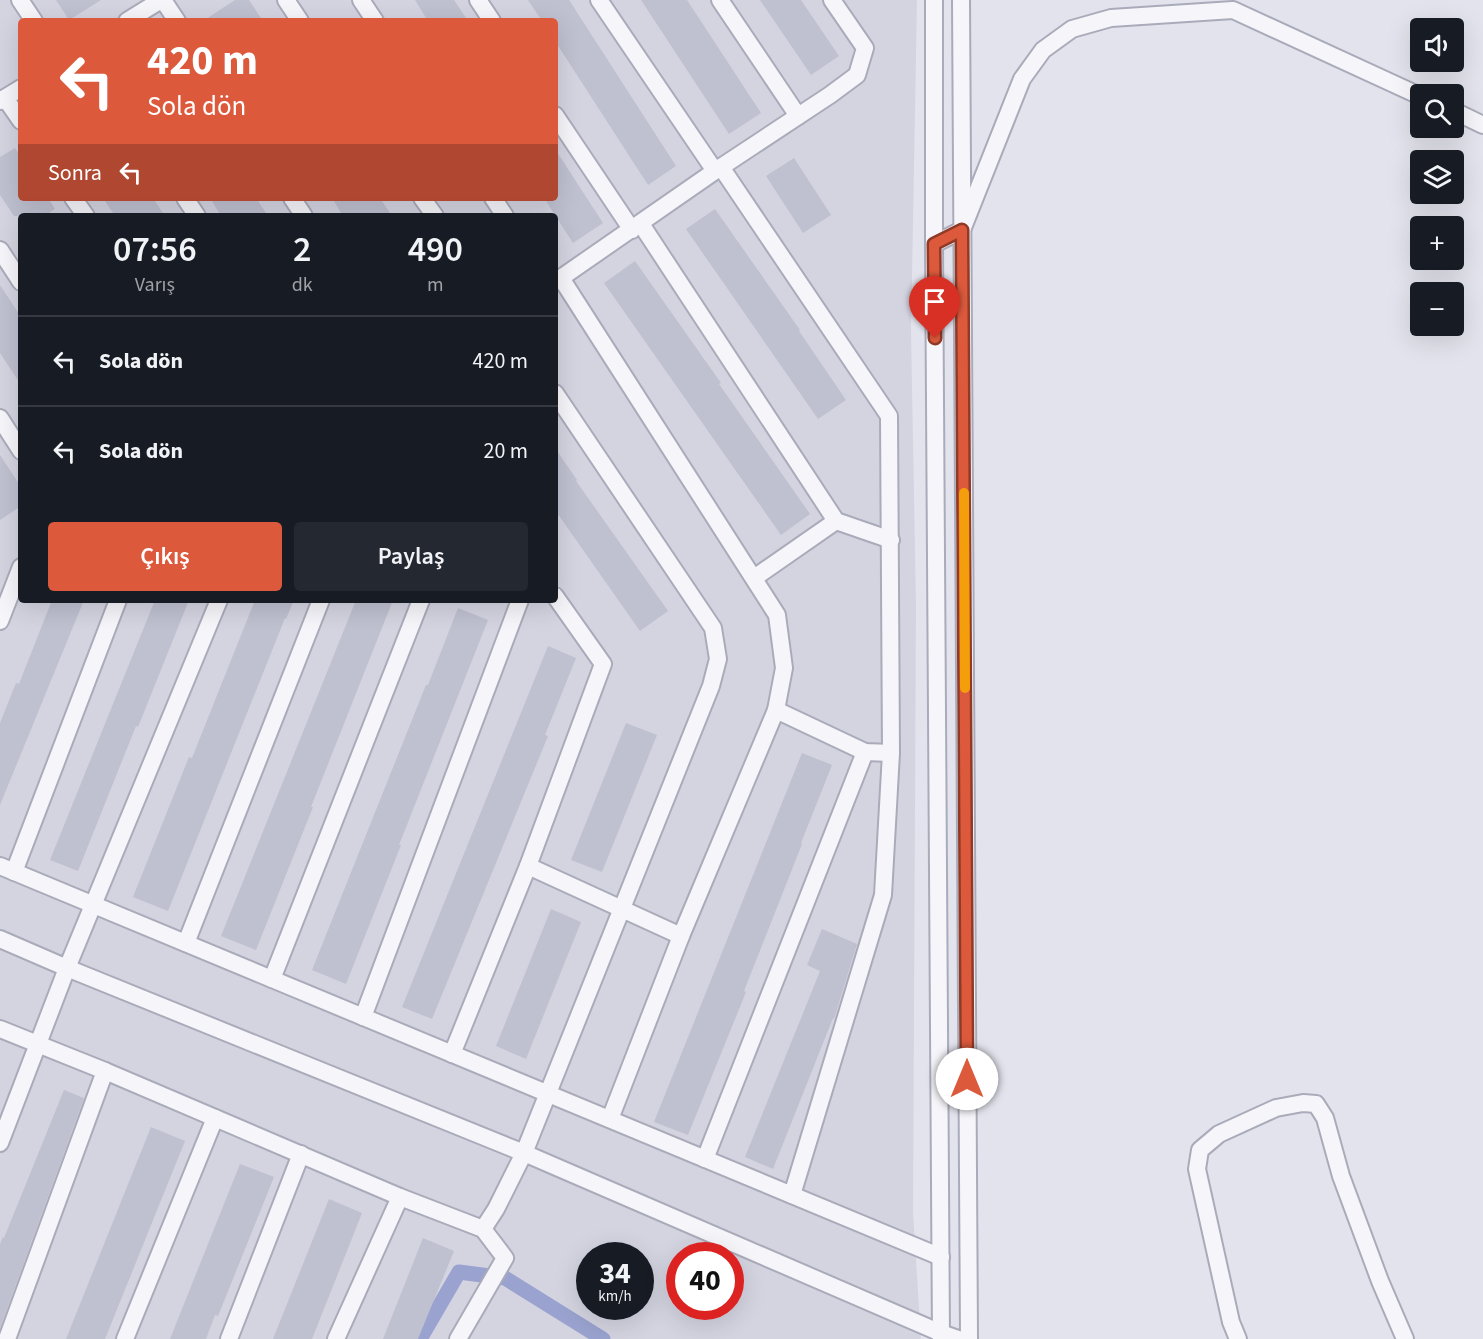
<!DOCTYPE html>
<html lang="tr">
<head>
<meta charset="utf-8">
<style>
	:root { --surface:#171b24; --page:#242831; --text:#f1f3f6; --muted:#9ea1a6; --line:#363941; --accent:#dc593c }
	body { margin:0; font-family:"Source Sans 3",sans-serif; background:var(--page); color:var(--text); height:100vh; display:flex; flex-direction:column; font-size:22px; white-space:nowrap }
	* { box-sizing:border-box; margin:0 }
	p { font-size:20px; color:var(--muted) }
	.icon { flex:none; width:33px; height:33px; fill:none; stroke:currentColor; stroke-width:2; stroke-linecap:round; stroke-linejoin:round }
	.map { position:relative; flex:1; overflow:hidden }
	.panel { position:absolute; left:18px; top:213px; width:540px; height:390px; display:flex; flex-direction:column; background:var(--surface); border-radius:6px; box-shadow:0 6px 24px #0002 }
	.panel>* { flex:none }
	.hud { position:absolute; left:18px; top:18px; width:540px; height:183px; border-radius:6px; box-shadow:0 6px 24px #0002; background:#dc593c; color:#fff; overflow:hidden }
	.tools { position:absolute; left:1410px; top:18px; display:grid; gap:12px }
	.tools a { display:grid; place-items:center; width:54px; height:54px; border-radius:6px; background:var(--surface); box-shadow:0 6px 24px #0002; font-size:30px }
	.speed { position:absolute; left:576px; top:1242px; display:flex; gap:12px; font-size:30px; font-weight:700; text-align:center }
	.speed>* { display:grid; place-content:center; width:78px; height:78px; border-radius:50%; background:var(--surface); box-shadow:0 6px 24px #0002; line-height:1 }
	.speed small { font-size:15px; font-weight:400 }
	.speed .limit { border:9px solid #d22; background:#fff; color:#111 }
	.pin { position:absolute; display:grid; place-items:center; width:51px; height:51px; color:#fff; margin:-62px -26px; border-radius:50% 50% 50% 0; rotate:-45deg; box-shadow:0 0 6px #0007 }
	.pin .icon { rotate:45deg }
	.me { position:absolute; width:66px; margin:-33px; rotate:0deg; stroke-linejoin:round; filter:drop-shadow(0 0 4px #0008) }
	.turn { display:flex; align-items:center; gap:21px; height:126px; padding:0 30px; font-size:27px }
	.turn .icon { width:78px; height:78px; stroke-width:2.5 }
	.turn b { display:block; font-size:42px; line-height:51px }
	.then { display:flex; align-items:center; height:57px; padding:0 30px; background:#0003; gap:12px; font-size:22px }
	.eta { display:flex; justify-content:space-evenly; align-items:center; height:102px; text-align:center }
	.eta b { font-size:36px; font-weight:600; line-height:42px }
	.action { display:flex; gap:12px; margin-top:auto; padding:12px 30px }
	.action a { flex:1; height:69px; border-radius:6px; background:var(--accent); color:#fff; font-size:24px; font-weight:600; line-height:69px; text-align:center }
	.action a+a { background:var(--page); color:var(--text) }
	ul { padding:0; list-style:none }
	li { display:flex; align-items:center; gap:18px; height:90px; padding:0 30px; border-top:2px solid var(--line) }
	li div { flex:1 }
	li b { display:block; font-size:22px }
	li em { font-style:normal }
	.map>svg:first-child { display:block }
	.built { fill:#d4d4e1; fill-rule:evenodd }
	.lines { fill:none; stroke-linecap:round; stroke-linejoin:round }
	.canal { stroke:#9aa2cf; stroke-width:15 }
	.building { fill:#bfc0d0 }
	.minor-casing { stroke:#aaabba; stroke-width:20 }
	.minor { stroke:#f6f6fa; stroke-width:16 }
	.route-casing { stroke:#8f3a27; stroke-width:15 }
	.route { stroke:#dc593c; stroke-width:10 }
	.slow { stroke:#f59e0b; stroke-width:10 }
</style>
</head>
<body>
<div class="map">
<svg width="1483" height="1339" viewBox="0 0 1483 1339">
	<rect width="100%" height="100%" fill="#e2e3ec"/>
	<!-- built -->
	<path class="built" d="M0 0H917L911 331 916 604 913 1213 921 1339H0ZM21 21H555V198H21ZM21 216H555V600H21ZM590 1256H640V1306H590ZM680 1256H730V1306H680Z"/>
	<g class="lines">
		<!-- canal -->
		<path class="canal" d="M420 1339 459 1272 505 1278 603 1339"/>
	</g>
	<!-- building -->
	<g class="building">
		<path d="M56 0H101L69 20Z"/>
		<path d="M235 0H249L263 21H203Z"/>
		<path d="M415 0H454L468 21H428Z"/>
		<path d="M528 0H569L676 166 648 185 555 41V21H542Z"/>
		<path d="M641 0H687L761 113 729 134Z"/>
		<path d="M760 0H801L839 56 811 75Z"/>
		<path d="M15 148 21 157V198H48L55 209 44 216H14L0 195V157Z"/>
		<path d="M555 149 603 223 573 243 544 198H555Z"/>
		<path d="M794 158 831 215 803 233 766 176Z"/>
		<path d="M103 198H153L165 216H115Z"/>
		<path d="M210 198H256L268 216H221Z"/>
		<path d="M332 198H380L392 216H343Z"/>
		<path d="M715 209 800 330 799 331 846 400 818 419 686 229Z"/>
		<path d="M635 261 721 383 719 384 810 514 781 535 604 283Z"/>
		<path d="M0 285 21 317V385L0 353Z"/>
		<path d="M555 448 577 480 576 481 668 611 640 631 555 510Z"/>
		<path d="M0 455 21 487V506L0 520Z"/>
		<path d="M52 600H84L0 805V723L16 683 19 684Z"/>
		<path d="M155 600H189L138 727 136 726 78 871 50 860Z"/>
		<path d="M255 600H294L286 619 285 618 168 911 133 897 189 757 192 758Z"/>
		<path d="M356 600H393L311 807H313L256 950 221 936Z"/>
		<path d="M458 608 488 620 399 845H401L346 984 312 970 426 685H428Z"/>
		<path d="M548 646 576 658 545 735 548 736 432 1019 402 1007Z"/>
		<path d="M626 723 657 735 602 872 571 860Z"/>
		<path d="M802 753 832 765 801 843 802 844 744 991 746 992 688 1135 654 1122Z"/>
		<path d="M551 909 581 922 526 1059 496 1046Z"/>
		<path d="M822 929 857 944 834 1019 833 1018 773 1169 745 1157 820 971 807 965Z"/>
		<path d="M64 1090 84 1098 0 1328V1244L3 1237 4 1238Z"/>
		<path d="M151 1127 185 1141 105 1339H66Z"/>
		<path d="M240 1164 274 1177 218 1316 215 1315 206 1339H170Z"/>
		<path d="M329 1199 362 1213 312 1339H273Z"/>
		<path d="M423 1238 454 1251 418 1339H383Z"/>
	</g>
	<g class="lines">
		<defs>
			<g id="minor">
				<path d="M20 0 34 21"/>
				<path d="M163 0 177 21"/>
				<path d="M286 0 300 21"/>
				<path d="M361 0 375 21"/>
				<path d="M478 0 492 21"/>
				<path d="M599 0 715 171"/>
				<path d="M720 0 798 116"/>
				<path d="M934 0V244L941 1339"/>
				<path d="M961 0 969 1339"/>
				<path d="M127 21 161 0"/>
				<path d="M5 98 21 121"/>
				<path d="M0 101 21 88"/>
				<path d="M1454 111 1483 125"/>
				<path d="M555 115 632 230"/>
				<path d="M721 167 889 416 891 753 883 895 792 1195"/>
				<path d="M73 198 86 216"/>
				<path d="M185 198 197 216"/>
				<path d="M292 198 304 216"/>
				<path d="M422 198 435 216"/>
				<path d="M493 198 505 216"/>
				<path d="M641 224 836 521 891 540"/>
				<path d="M934 244 962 230 1022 79 1043 50 1072 29 1111 18 1233 10 1420 96"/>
				<path d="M0 250 21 282"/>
				<path d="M561 278 777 615 784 668 776 710 681 936 610 1119"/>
				<path d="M555 282 715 171 830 95 857 75 865 48 832 0"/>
				<path d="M0 418 21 451"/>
				<path d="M754 578 836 521"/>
				<path d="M0 621 21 567"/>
				<path d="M776 710 865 752 891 753"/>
				<path d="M0 866 941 1257"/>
				<path d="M528 866 681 936"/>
				<path d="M14 872 118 600"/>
				<path d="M0 939 67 968 524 1153 941 1333 958 1339"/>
				<path d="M186 943 321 600"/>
				<path d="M272 979 421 600"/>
				<path d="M363 1017 520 600"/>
				<path d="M0 1029 105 1071 400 1197 483 1229 505 1258 458 1339"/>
				<path d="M452 1054 528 866 603 664 555 596"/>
				<path d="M0 1143 67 968 219 600"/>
				<path d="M705 1159 865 752"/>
				<path d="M483 1229 496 1209 524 1153 711 686 718 659 713 628 555 393"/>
				<path d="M7 1339 105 1071"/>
				<path d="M125 1339 215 1118"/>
				<path d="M229 1339 301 1154"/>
				<path d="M336 1339 400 1197"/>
				<path d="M1238 1339 1231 1322 1197 1169 1200 1150 1219 1134 1276 1108 1303 1103 1316 1104 1325 1118 1341 1176 1380 1281 1405 1339"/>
			</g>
		</defs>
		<!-- minor casing -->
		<use href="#minor" class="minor-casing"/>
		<!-- minor -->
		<use href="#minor" class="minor"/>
	</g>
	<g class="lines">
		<defs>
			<path id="route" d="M935 338 934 244 962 230 967 1079"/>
		</defs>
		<!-- route casing -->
		<use href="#route" class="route-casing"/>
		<!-- route -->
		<use href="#route" class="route"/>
		<!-- slow -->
		<path class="slow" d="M964 493 965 688"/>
	</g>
</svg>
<div class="tools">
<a><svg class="icon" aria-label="sound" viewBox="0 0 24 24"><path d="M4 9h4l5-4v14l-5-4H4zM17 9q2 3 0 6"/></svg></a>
<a><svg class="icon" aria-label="search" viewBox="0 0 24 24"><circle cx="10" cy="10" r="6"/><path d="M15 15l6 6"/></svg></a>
<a><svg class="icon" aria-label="layers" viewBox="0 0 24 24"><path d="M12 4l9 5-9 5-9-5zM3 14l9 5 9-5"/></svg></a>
<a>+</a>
<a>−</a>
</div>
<div class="speed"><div>34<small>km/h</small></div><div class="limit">40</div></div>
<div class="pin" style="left:935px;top:338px;background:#d93025"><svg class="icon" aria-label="arrive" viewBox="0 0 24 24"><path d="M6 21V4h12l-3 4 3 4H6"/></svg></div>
<svg class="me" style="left:967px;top:1079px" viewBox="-20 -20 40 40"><circle r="19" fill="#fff"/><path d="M0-13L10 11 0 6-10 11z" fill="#dc593c"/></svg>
<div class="hud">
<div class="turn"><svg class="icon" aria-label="left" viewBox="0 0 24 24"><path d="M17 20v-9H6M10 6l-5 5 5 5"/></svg><div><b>420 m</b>Sola dön</div></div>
<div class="then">Sonra<svg class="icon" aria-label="left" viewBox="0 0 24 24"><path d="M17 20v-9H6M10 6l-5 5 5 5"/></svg></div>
</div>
<section class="panel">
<div class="eta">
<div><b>07:56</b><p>Varış</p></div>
<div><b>2</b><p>dk</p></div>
<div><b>490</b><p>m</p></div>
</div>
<ul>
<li><svg class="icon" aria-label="left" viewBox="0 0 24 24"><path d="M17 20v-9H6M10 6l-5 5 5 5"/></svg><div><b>Sola dön</b></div><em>420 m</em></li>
<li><svg class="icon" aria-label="left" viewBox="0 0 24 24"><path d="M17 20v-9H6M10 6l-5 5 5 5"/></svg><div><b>Sola dön</b></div><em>20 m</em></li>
</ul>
<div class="action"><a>Çıkış</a><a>Paylaş</a></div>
</section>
</div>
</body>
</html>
